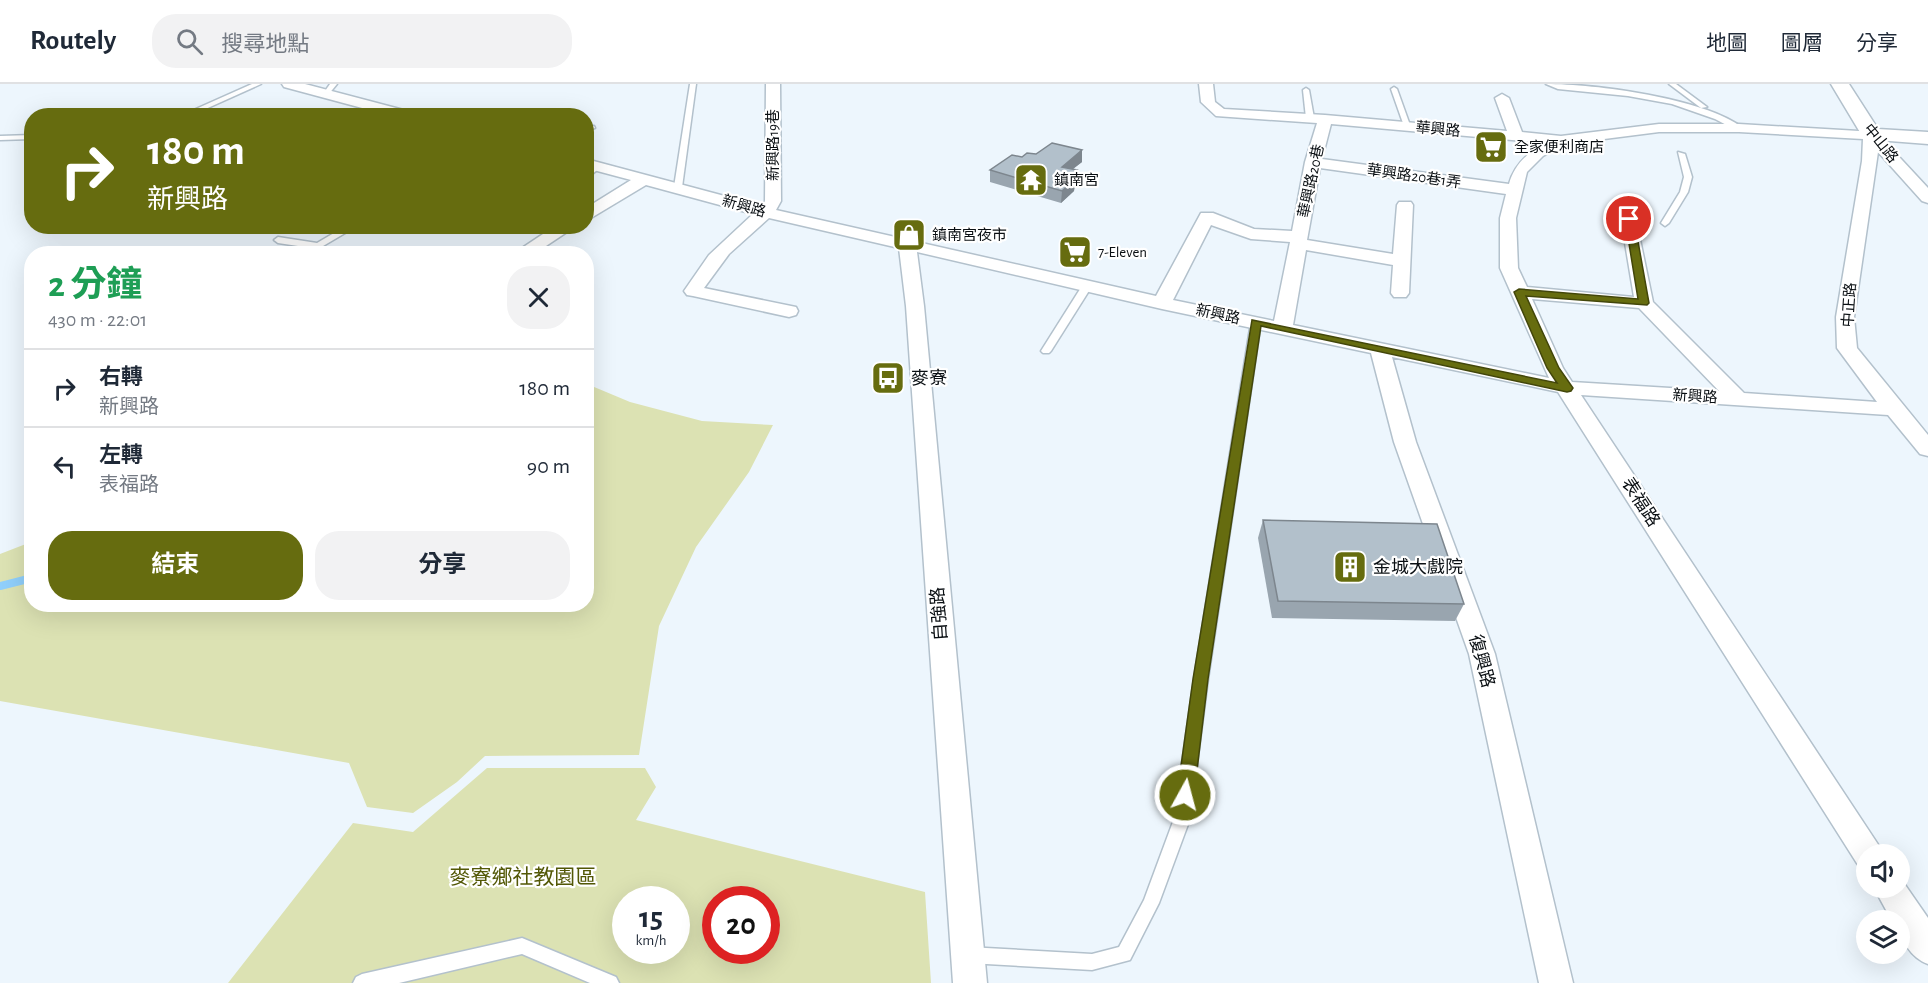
<!DOCTYPE html>
<html lang="zh-TW">
<head>
<meta charset="utf-8">
<style>
	:root { --surface:#fff; --page:#f2f2f3; --text:#1f2937; --muted:#747a83; --line:#e0e1e3; --accent:#666c0f }
	body { margin:0; font-family:"Alegreya Sans","Noto Sans TC",sans-serif; background:var(--page); color:var(--text); height:100vh; display:flex; flex-direction:column; font-size:22px; white-space:nowrap }
	* { box-sizing:border-box; margin:0 }
	p { font-size:20px; color:var(--muted) }
	.icon { flex:none; width:33px; height:33px; fill:none; stroke:currentColor; stroke-width:2; stroke-linecap:round; stroke-linejoin:round }
	.map { position:relative; flex:1; overflow:hidden }
	.side { position:absolute; left:24px; top:162px; width:570px; height:366px; display:flex; flex-direction:column; background:var(--surface); border-radius:24px; box-shadow:0 6px 24px #0002 }
	.side>* { flex:none }
	.hud { position:absolute; left:24px; top:24px; width:570px; height:126px; border-radius:24px; box-shadow:0 6px 24px #0002; background:#666c0f; color:#fff; overflow:hidden }
	.controls { position:absolute; left:1856px; top:760px; display:grid; gap:12px }
	.controls a { display:grid; place-items:center; width:54px; height:54px; border-radius:50%; background:var(--surface); box-shadow:0 6px 24px #0002; font-size:30px }
	.speed { position:absolute; left:612px; top:802px; display:flex; gap:12px; font-size:30px; font-weight:700; text-align:center }
	.speed>* { display:grid; place-content:center; width:78px; height:78px; border-radius:50%; background:var(--surface); box-shadow:0 6px 24px #0002; line-height:1 }
	.speed small { font-size:15px; font-weight:400 }
	.speed .limit { border:9px solid #d22; background:#fff; color:#111 }
	.pin { position:absolute; display:grid; place-items:center; width:51px; height:51px; color:#fff; margin:-26px; border:3px solid #fff; border-radius:50%; box-shadow:0 2px 6px #0007 }
	.me { position:absolute; width:66px; margin:-33px; rotate:7deg; stroke-linejoin:round; filter:drop-shadow(0 0 4px #0008) }
	.turn { display:flex; align-items:center; gap:21px; height:126px; padding:0 24px; font-size:27px }
	.turn .icon { width:78px; height:78px; stroke-width:2.5 }
	.turn b { display:block; font-size:42px; line-height:51px }
	.round { display:grid; place-items:center; flex:none; width:63px; height:63px; border-radius:24px; background:var(--page) }
	.overview { display:flex; align-items:center; justify-content:space-between; height:102px; padding:0 24px }
	h1 { font-size:36px; font-weight:700; line-height:45px; color:#1e9e55 }
	.cta { display:flex; gap:12px; margin-top:auto; padding:12px 24px }
	.cta a { flex:1; height:69px; border-radius:24px; background:var(--accent); color:#fff; font-size:24px; font-weight:700; line-height:69px; text-align:center }
	.cta a+a { background:var(--page); color:var(--text) }
	ul { padding:0; list-style:none }
	li { display:flex; align-items:center; gap:18px; height:78px; padding:0 24px; border-top:2px solid var(--line) }
	li div { flex:1 }
	li b { display:block; font-size:22px }
	li em { font-style:normal }
	header { display:flex; align-items:center; gap:36px; box-sizing:border-box; height:84px; padding:0 30px; background:var(--surface); border-bottom:2px solid var(--line) }
	header strong { font-size:28px }
	nav { display:flex; gap:33px; margin-inline-start:auto; font-size:21px }
	.search { width:420px; height:54px; background:var(--page); display:flex; align-items:center; gap:15px; box-sizing:border-box; padding:0 21px; border-radius:24px; color:var(--muted); font-size:22px }
	.map>svg:first-child { display:block }
	.green { fill:#dce2b3; fill-rule:evenodd }
	.lines { fill:none; stroke-linecap:round; stroke-linejoin:round }
	.stream { stroke:#90cffb; stroke-width:8 }
	.lane-casing { stroke:#b3c1cc; stroke-width:3 }
	.street-casing { stroke:#b3c1cc; stroke-width:3 }
	.secondary-casing { stroke:#b3c1cc; stroke-width:3 }
	.lane { fill:#fff; fill-rule:evenodd }
	.street { fill:#fff; fill-rule:evenodd }
	.secondary { fill:#fff; fill-rule:evenodd }
	.wall { fill:#99a5af }
	.shaded-wall { fill:#7d868e }
	.building { fill:#b2c0cb; stroke:#7d868e; stroke-width:1.5 }
	.route { fill:#666c0f; stroke:#42460a; stroke-width:1.5 }
	.labels { text-anchor:middle; stroke-width:4.5; stroke-linejoin:round; paint-order:stroke }
	.far-street-label { font-size:15px; fill:#0a0f13; stroke:#fff }
	.far-poi-label { font-size:15px; fill:#0a0f13; stroke:#fff; text-anchor:start }
	.poi-label { font-size:18px; fill:#0a0f13; stroke:#fff; text-anchor:start }
	.street-label { font-size:18px; fill:#0a0f13; stroke:#fff }
	.near-park-label { font-size:21px; fill:#535806; stroke:#fff }
</style>
</head>
<body>
<header>
<strong>Routely</strong>
<div class="search"><svg class="icon" aria-label="search" viewBox="0 0 24 24"><circle cx="10" cy="10" r="6"/><path d="M15 15l6 6"/></svg>搜尋地點</div>
<nav><a>地圖</a><a>圖層</a><a>分享</a></nav>
</header>
<div class="map">
<svg width="1928" height="899" viewBox="0 0 1928 899">
	<rect width="100%" height="100%" fill="#edf6fd"/>
	<!-- green -->
	<g class="green">
		<path d="M587 300 630 318 702 337 773 341 749 388 696 463 659 542 639 671 485 672 457 698 413 729 367 723 349 679 0 617V470L31 458 32 520H586Z"/>
		<path d="M487 684H645L656 703 636 736 925 808 931 899H228L353 739 413 748ZM626 816H676V867H626ZM716 816H766V867H716Z"/>
	</g>
	<g class="lines">
		<!-- stream -->
		<path class="stream" d="M0 502 32 494"/>
		<defs>
			<g id="lane">
				<path d="M252 0H261L190 32H180Z"/>
				<path d="M330 0H337L328 11H324L323 10Z"/>
				<path d="M690 0H696L682 103 678 105 674 103Z"/>
				<path d="M1546 0C1595 0 1704 14 1743 44L1736 46 1715 35 1672 20 1628 12 1558 5Z"/>
				<path d="M1669 0H1676L1707 23 1701 24Z"/>
				<path d="M1394 3 1397 5 1411 44 1404 42 1391 5Z"/>
				<path d="M1306 4 1309 6 1314 34 1310 36 1306 34 1303 6Z"/>
				<path d="M586 42H594L595 44 586 46Z"/>
				<path d="M32 51V55L0 56V52Z"/>
				<path d="M1678 68 1685 70 1692 93 1688 108 1669 139 1665 142 1661 139 1680 108 1684 93Z"/>
				<path d="M595 80 602 82 586 95V88Z"/>
				<path d="M346 142H357L318 165 278 159 274 156 278 153 317 159Z"/>
				<path d="M1087 199 1092 202 1051 267 1049 269H1043L1041 267 1082 202Z"/>
				<path d="M1256 235 1261 238 1208 595 1190 735 1159 819 1130 876 1092 886 968 879 962 877 960 871 962 865 968 863 1092 870 1119 863 1144 816 1174 735 1194 595 1251 238Z"/>
				<path d="M522 854 616 893 619 899H590L522 870 399 899H353L356 893 362 890Z"/>
			</g>
			<g id="street">
				<path d="M282 0H305L415 29 417 32H392L284 3Z"/>
				<path d="M766 0H780L781 117 776 126 1156 212 1201 129H1213L1254 145 1292 147 1305 78 1317 39 1216 32 1201 18 1199 0H1213L1215 18 1224 25 1325 31 1507 47 1495 14 1502 10 1509 14 1522 48 1561 52 1659 40H1739L1876 48 1928 104V119L1922 117 1878 68 1854 233 1857 264 1928 351V372L1920 370 1888 331 1581 311 1885 771H1866V784L1858 781 1558 308 1392 273 1416 358 1495 570 1573 899H1539L1469 570 1394 358 1371 269 1162 225 917 168 924 222 987 899H953L906 222 899 164 769 134 729 170 704 204 796 223 798 227 796 231 789 233 693 212 687 211 684 207 709 171 753 130 646 101 586 137V124L631 96 586 84V75L762 122 765 117ZM1331 40 1545 59C1527 69 1514 81 1509 100L1322 75ZM1659 48H1739L1863 55 1862 77 1836 233 1837 264 1877 318 1744 309 1653 218 1635 131H1623L1621 135 1634 213 1527 203 1518 184 1516 134 1527 88 1543 72 1565 60ZM1320 84 1506 110 1500 134V184L1549 294 1293 241 1306 166 1393 181 1391 209 1394 213H1406L1409 209 1413 121 1411 118H1399L1397 121 1393 170 1307 156ZM1211 141 1251 155 1290 158 1274 237 1173 216ZM1532 215 1639 224 1719 307 1572 298 1563 284Z"/>
				<path d="M555 142H576L534 170H513Z"/>
				<path d="M1899 792 1928 834V880C1911 874 1899 855 1899 837H1892L1874 804H1899Z"/>
			</g>
			<path id="secondary" d="M1831 0H1849L1878 45 1928 48V60L1864 55Z"/>
		</defs>
		<!-- lane casing -->
		<use href="#lane" class="lane-casing"/>
		<!-- street casing -->
		<use href="#street" class="street-casing"/>
		<!-- secondary casing -->
		<use href="#secondary" class="secondary-casing"/>
		<!-- lane -->
		<use href="#lane" class="lane"/>
		<!-- street -->
		<use href="#street" class="street"/>
		<!-- secondary -->
		<use href="#secondary" class="secondary"/>
	</g>
	<!-- wall -->
	<g class="wall">
		<path d="M1082 66V78L1073 85 1076 98 1075 99 1074 107 1061 119 990 98V86L1022 73 1036 70Z"/>
		<path d="M1263 436 1464 520 1455 537 1272 534 1258 454Z"/>
	</g>
	<!-- shaded-wall -->
	<g class="shaded-wall">
		<path d="M1082 66V78L1061 94 1062 83Z"/>
		<path d="M1077 86 1074 107 1061 119 1062 107 1069 93Z"/>
	</g>
	<!-- building -->
	<g class="building">
		<path d="M1052 59 1082 66 1062 83 1077 86 1069 93 1075 95 1062 107 990 86 1012 71 1022 73 1027 69 1036 70Z"/>
		<path d="M1263 436 1437 440 1464 520 1278 517Z"/>
	</g>
	<!-- route -->
	<path class="route" d="M1629 132 1634 135 1649 219 1647 221 1526 212 1559 284 1573 304 1571 307 1567 308 1261 242 1208 595 1194 711 1191 717 1185 719 1179 717 1177 711 1193 595 1252 236 1557 299 1547 284 1514 208 1519 205 1638 215 1625 135Z"/>
	<!-- icons -->
	<defs>
		<symbol id="supermarket-square" viewBox="-11 -11 22 22"><rect x="-9" y="-9" width="18" height="18" rx="4" fill="#666c0f" stroke="#fff"/><path d="M-6-5.5h2.5l.6 2H6L4.5 2H-2.5L-4.4-4H-6ZM-1.5 3.2a1.3 1.3 0 1 0 .1 0ZM3 3.2a1.3 1.3 0 1 0 .1 0Z" fill="#fff"/></symbol>
		<symbol id="temple-square" viewBox="-11 -11 22 22"><rect x="-9" y="-9" width="18" height="18" rx="4" fill="#666c0f" stroke="#fff"/><path d="M0-6L5-2H3V0L6.5 2.5H4V6H1.5V3h-3V6H-4V2.5H-6.5L-3 0V-2H-5Z" fill="#fff"/></symbol>
		<symbol id="shop-square" viewBox="-11 -11 22 22"><rect x="-9" y="-9" width="18" height="18" rx="4" fill="#666c0f" stroke="#fff"/><path d="M-5-2.5h2.3a2.7 3.5 0 0 1 5.4 0H5L5.5 6h-11ZM-1.5-2.5h3a1.5 2.3 0 0 0-3 0Z" fill="#fff"/></symbol>
		<symbol id="bus-square" viewBox="-11 -11 22 22"><rect x="-9" y="-9" width="18" height="18" rx="4" fill="#666c0f" stroke="#fff"/><path d="M-5-6H5V4H4V6H2V4H-2V6H-4V4H-5ZM-3.5-4V0h7V-4ZM-3.5 1.2v1.5H-2V1.2ZM2 1.2v1.5H3.5V1.2Z" fill="#fff"/></symbol>
		<symbol id="building-square" viewBox="-11 -11 22 22"><rect x="-9" y="-9" width="18" height="18" rx="4" fill="#666c0f" stroke="#fff"/><path d="M-4-6H4V6H1V3H-1V6H-4ZM-2.5-4.3h1.7v1.8h-1.7ZM.8-4.3h1.7v1.8H.8ZM-2.5-1h1.7V.8h-1.7ZM.8-1h1.7V.8H.8Z" fill="#fff"/></symbol>
	</defs>
	<g fill-rule="evenodd">
		<use href="#supermarket-square" x="1472" y="44" width="38" height="38"/>
		<use href="#temple-square" x="1012" y="77" width="38" height="38"/>
		<use href="#shop-square" x="890" y="132" width="38" height="38"/>
		<use href="#supermarket-square" x="1056" y="149" width="38" height="38"/>
		<use href="#bus-square" x="869" y="275" width="38" height="38"/>
		<use href="#building-square" x="1331" y="464" width="38" height="38"/>
	</g>
	<g class="labels">
		<!-- far-street labels -->
		<g class="far-street-label">
			<text transform="translate(1438 45) rotate(5)" y="5">華興路</text>
			<text transform="translate(1881 59) rotate(51)" y="5">中山路</text>
			<text transform="translate(773 61) rotate(-90)" y="5">新興路19巷</text>
			<text transform="translate(1414 92) rotate(8)" y="5">華興路20巷1弄</text>
			<text transform="translate(1311 97) rotate(-78)" y="5">華興路20巷</text>
			<text transform="translate(744 122) rotate(16)" y="5">新興路</text>
			<text transform="translate(1849 221) rotate(-86)" y="5">中正路</text>
			<text transform="translate(1218 230) rotate(12)" y="5">新興路</text>
			<text transform="translate(1695 312) rotate(4)" y="5">新興路</text>
		</g>
		<!-- far-poi labels -->
		<g class="far-poi-label">
			<text x="1514" y="68">全家便利商店</text>
			<text x="1054" y="101">鎮南宮</text>
			<text x="932" y="156">鎮南宮夜市</text>
			<text x="1098" y="173">7-Eleven</text>
		</g>
		<!-- poi labels -->
		<g class="poi-label">
			<text x="911" y="300">麥寮</text>
			<text x="1373" y="489">金城大戲院</text>
		</g>
		<!-- street labels -->
		<g class="street-label">
			<text transform="translate(1641 418) rotate(57)" y="6">表福路</text>
			<text transform="translate(939 530) rotate(-94)" y="6">自強路</text>
			<text transform="translate(1482 577) rotate(75)" y="6">復興路</text>
		</g>
		<!-- near-park labels -->
		<g class="near-park-label">
			<text x="523" y="800">麥寮鄉社教園區</text>
		</g>
	</g>
</svg>
<div class="controls">
<a><svg class="icon" aria-label="sound" viewBox="0 0 24 24"><path d="M4 9h4l5-4v14l-5-4H4zM17 9q2 3 0 6"/></svg></a>
<a><svg class="icon" aria-label="layers" viewBox="0 0 24 24"><path d="M12 4l9 5-9 5-9-5zM3 14l9 5 9-5"/></svg></a>
</div>
<div class="speed"><div>15<small>km/h</small></div><div class="limit">20</div></div>
<div class="pin" style="left:1629px;top:135px;background:#d93025"><svg class="icon" aria-label="arrive" viewBox="0 0 24 24"><path d="M6 21V4h12l-3 4 3 4H6"/></svg></div>
<svg class="me" style="left:1185px;top:711px" viewBox="-20 -20 40 40"><circle r="17" fill="#666c0f" stroke="#fff" stroke-width="3"/><path d="M0-11L8 9 0 5-8 9z" fill="#fff"/></svg>
<div class="hud">
<div class="turn"><svg class="icon" aria-label="right" viewBox="0 0 24 24"><path d="M7 20v-9h11M14 6l5 5-5 5"/></svg><div><b>180 m</b>新興路</div></div>
</div>
<section class="side">
<div class="overview"><div><h1>2 分鐘</h1><p>430 m · 22:01</p></div><a class="round"><svg class="icon" aria-label="close" viewBox="0 0 24 24"><path d="M6 6l12 12M18 6L6 18"/></svg></a></div>
<ul>
<li><svg class="icon" aria-label="right" viewBox="0 0 24 24"><path d="M7 20v-9h11M14 6l5 5-5 5"/></svg><div><b>右轉</b><p>新興路</p></div><em>180 m</em></li>
<li><svg class="icon" aria-label="left" viewBox="0 0 24 24"><path d="M17 20v-9H6M10 6l-5 5 5 5"/></svg><div><b>左轉</b><p>表福路</p></div><em>90 m</em></li>
</ul>
<div class="cta"><a>結束</a><a>分享</a></div>
</section>
</div>
</body>
</html>
